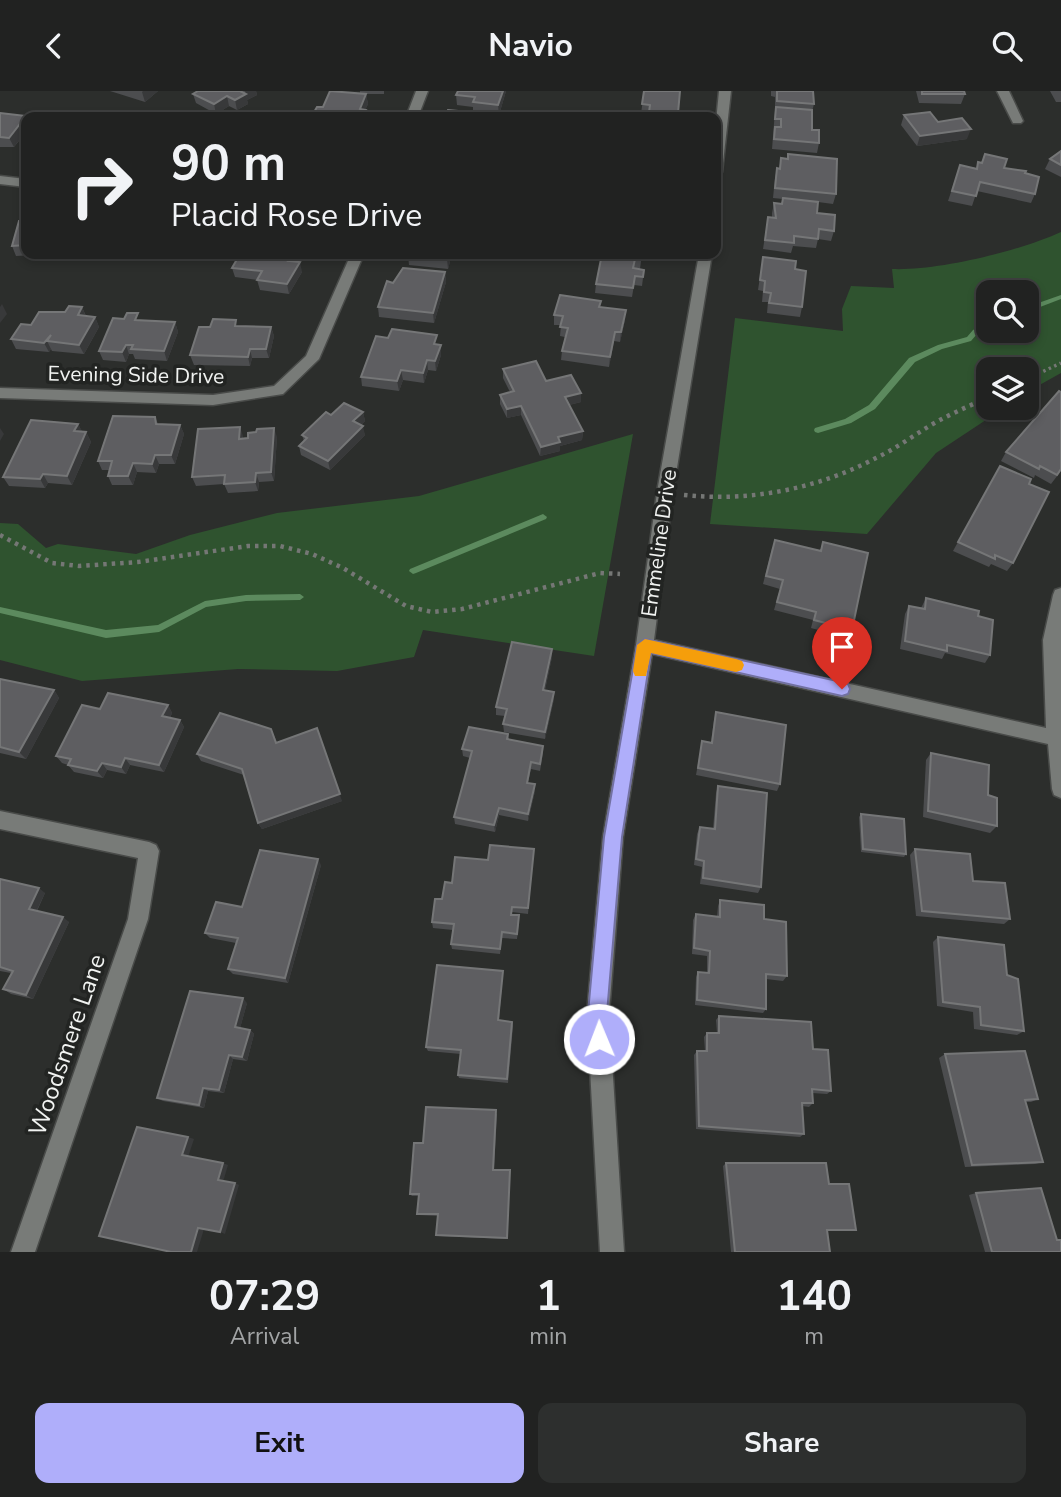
<!DOCTYPE html>
<html lang="en">
<head>
<meta charset="utf-8">
<style>
	:root { --surface:#212221; --page:#2d2f2e; --text:#f1f3f6; --muted:#a2a4a5; --line:#3e3f3f; --accent:#afaefa }
	body { margin:0; font-family:"Nunito Sans",sans-serif; background:var(--page); color:var(--text); height:100vh; display:flex; flex-direction:column; font-size:26px; white-space:nowrap }
	* { box-sizing:border-box; margin:0 }
	p { font-size:23px; color:var(--muted) }
	.icon { flex:none; width:38px; height:38px; fill:none; stroke:currentColor; stroke-width:2; stroke-linecap:round; stroke-linejoin:round }
	.map { position:relative; height:1161px; overflow:hidden }
	.sheet { display:flex; flex-direction:column; background:var(--surface); flex:1 }
	.sheet>* { flex:none }
	.banner { position:absolute; left:21px; top:21px; width:700px; height:147px; border-radius:14px; box-shadow:0 4px 10px #0003,0 0 0 2px var(--line); background:#212221; color:var(--text); overflow:hidden }
	.buttons { position:absolute; left:976px; top:189px; display:grid; gap:14px }
	.buttons a { display:grid; place-items:center; width:63px; height:63px; border-radius:14px; background:var(--surface); box-shadow:0 4px 10px #0003,0 0 0 2px var(--line); font-size:35px }
	.pin { position:absolute; display:grid; place-items:center; width:60px; height:60px; color:#fff; margin:-72px -30px; border-radius:50% 50% 50% 0; rotate:-45deg; box-shadow:0 0 7px #0007 }
	.pin .icon { rotate:45deg }
	.me { position:absolute; width:77px; margin:-38px; rotate:359deg; stroke-linejoin:round; filter:drop-shadow(0 0 5px #0008) }
	.turn { display:flex; align-items:center; gap:24px; height:147px; padding:0 35px; font-size:32px }
	.turn .icon { width:91px; height:91px; stroke-width:2.5 }
	.turn b { display:block; font-size:49px; line-height:60px }
	.eta { display:flex; justify-content:space-evenly; align-items:center; height:119px; text-align:center }
	.eta b { font-size:42px; font-weight:700; line-height:49px }
	.button { display:flex; gap:14px; margin-top:auto; padding:14px 35px }
	.button a { flex:1; height:80px; border-radius:14px; background:var(--accent); color:#111; font-size:28px; font-weight:700; line-height:80px; text-align:center }
	.button a+a { background:var(--page); color:var(--text) }
	header { display:flex; justify-content:space-between; align-items:center; height:91px; padding:0 35px; background:var(--surface); font-size:32px; font-weight:700 }
	.map>svg:first-child { display:block }
	.green { fill:#2f532f; fill-rule:evenodd }
	.lines { fill:none; stroke-linecap:round; stroke-linejoin:round }
	.stream { fill:#5c8a5e; fill-rule:evenodd }
	.minor-casing { stroke:#494b49; stroke-width:3 }
	.path-far1 { stroke:#757775; stroke-width:3.5; stroke-dasharray:2.5 3.5; stroke-linecap:butt }
	.path { stroke:#757775; stroke-width:4.5; stroke-dasharray:3.5 5; stroke-linecap:butt }
	.minor { fill:#787b78; fill-rule:evenodd }
	.wall { fill:#4c4d4f }
	.shaded-wall { fill:#38393a }
	.building { fill:#5e5e61; stroke:#757677; stroke-width:2 }
	.route { fill:#afaefa; stroke:#7271a2; stroke-width:2 }
	.slow { fill:#f59e0b }
	.labels { text-anchor:middle; stroke-width:7; stroke-linejoin:round; paint-order:stroke }
	.street-label { font-size:21px; fill:#f1f3f1; stroke:#222422 }
	.near-street-label { font-size:24px; fill:#f1f3f1; stroke:#222422 }
</style>
</head>
<body>
<header><svg class="icon" aria-label="back" viewBox="0 0 24 24"><path d="M15 5l-7 7 7 7"/></svg>Navio<svg class="icon" aria-label="search" viewBox="0 0 24 24"><circle cx="10" cy="10" r="6"/><path d="M15 15l6 6"/></svg></header>
<div class="map">
<svg width="1061" height="1161" viewBox="0 0 1061 1161">
	<rect width="100%" height="100%" fill="#2c2e2c"/>
	<!-- green -->
	<g class="green">
		<path d="M1061 141V282L1027 301V278H989V317H1004L936 362 867 443 710 433 735 227 843 240 842 218 851 195 894 197 892 178C937 180 1020 160 1061 141ZM989 201H1027V240H989Z"/>
		<path d="M633 343 594 565 423 539 414 566 337 580 238 578 82 590 0 569V432L18 433 46 457 58 453 136 463 190 444 277 422 419 405Z"/>
	</g>
	<g class="lines">
		<!-- stream -->
		<g class="stream">
			<path d="M1061 204V208L1027 221V216Z"/>
			<path d="M989 231V236L977 243 971 250 942 258 915 271 875 318 851 332 818 342 815 341 814 339 815 337 845 328 869 314 909 267 938 254 967 246 973 239Z"/>
			<path d="M543 423 547 426 546 428 416 482 413 483 409 480 410 478Z"/>
			<path d="M300 503 304 506 300 509 246 510 206 516 159 541 106 547 0 522V516L106 539 158 534 205 510 246 504Z"/>
		</g>
		<defs>
			<g id="minor">
				<path d="M416 0H428L418 26H406Z"/>
				<path d="M719 0H731L722 81 716 85V31Z"/>
				<path d="M997 0H1009L1023 30 1021 32H1013Z"/>
				<path d="M0 85 26 88V96L0 93Z"/>
				<path d="M351 163H364L319 268 283 303 213 314 0 307V297L213 304 274 295 306 265Z"/>
				<path d="M699 163H712L673 401 654 549 1046 637 1043 549 1053 504 1055 499 1061 497V707L1054 704 1052 698 1048 653 652 563 623 746 609 922 624 1161H600L587 922 603 746 636 554 657 401Z"/>
				<path d="M0 720 149 751 156 754 159 760 148 828 35 1161H11L128 828 138 767 0 738Z"/>
			</g>
		</defs>
		<!-- minor casing -->
		<use href="#minor" class="minor-casing"/>
		<!-- path-far1 -->
		<path class="path-far1" d="M1027 288 1061 272"/>
		<!-- path -->
		<g class="path">
			<path d="M684 404C750 411 817 398 876 367 895 358 913 345 931 334 950 323 969 315 989 306"/>
			<path d="M0 444 52 472 79 475 138 471 248 455H280L312 463 343 477 406 515 432 521 462 518 600 482 620 483"/>
		</g>
		<!-- minor -->
		<use href="#minor" class="minor"/>
	</g>
	<!-- wall -->
	<g class="wall">
		<path d="M110 0H158L145 11Z"/>
		<path d="M197 0H256L257 4 247 9 248 13 237 19 229 15 216 23 196 12 193 3Z"/>
		<path d="M360 0H384V3H364H366L368 13 365 19 367 26H314L313 23 323 16 360 3Z"/>
		<path d="M506 0 499 24 473 21V16L457 14 456 4Z"/>
		<path d="M644 0H680L677 26H649V23H641Z"/>
		<path d="M771 0H813L814 13 812 21V39L819 52 817 62 772 58 775 20V6L771 5Z"/>
		<path d="M916 0H964L965 3 961 13 919 12Z"/>
		<path d="M1050 0H1061V11H1056Z"/>
		<path d="M0 22 26 25V53L23 45 14 56H0Z"/>
		<path d="M904 24 938 31 967 48 917 55 901 34Z"/>
		<path d="M1061 60V86L1045 78 1050 68Z"/>
		<path d="M788 63 836 103 833 113 818 111 817 122 834 140 831 150 818 148 816 157 793 155 791 162 763 158 768 126 772 127V122L774 112 782 113 783 108 773 107 775 87 777 77 779 78 781 67 787 68Z"/>
		<path d="M985 63 1004 77 1025 82 1035 103 1031 112 977 100 972 115 948 110 960 74 976 77 978 71 982 72Z"/>
		<path d="M26 130V163H67L61 167H56L53 163 16 165 12 155Z"/>
		<path d="M452 163 448 178 409 174 408 164Z"/>
		<path d="M642 163 640 178 644 179 642 195 634 194 632 206 595 202 596 193Z"/>
		<path d="M763 166 795 178 802 216 800 226 767 222 768 211H762L763 200 758 199Z"/>
		<path d="M296 168 295 171 302 181 289 203 260 199 257 189 235 186 232 177Z"/>
		<path d="M445 181 446 191 434 232 379 226 378 216 393 192Z"/>
		<path d="M601 210 600 216 625 229 620 251 614 250 609 276 561 269 562 260 565 246 560 245 561 234H554V224Z"/>
		<path d="M82 216 86 225 95 226 99 236 84 263 52 260 51 258 49 261 16 258 11 248 31 234 65 221Z"/>
		<path d="M140 229 175 231 178 241 167 270 135 268 133 263H129L126 271 103 269 99 260Z"/>
		<path d="M238 235 271 236 274 245 269 267H252L250 275 194 274 190 264 210 236Z"/>
		<path d="M438 254 441 264 436 280 428 279 424 292 403 289 399 300 362 295 361 286Z"/>
		<path d="M503 278 546 290 581 311 569 314 583 340 582 349 560 355V360L540 365 521 324 507 327 500 313V304L510 301 503 287Z"/>
		<path d="M1061 301V380L1051 393 1035 384 1034 387 1001 370 1006 361Z"/>
		<path d="M363 321 365 330 361 334 365 344 330 379 301 364 299 355 304 350 302 344 331 324Z"/>
		<path d="M155 326 158 333 180 334 184 343 175 373H159L156 382 137 381 133 394H112L108 385 109 379H102L98 370Z"/>
		<path d="M78 333 82 341H86L91 351 72 394 48 392 45 397 9 395 3 386Z"/>
		<path d="M243 345V348L277 346 274 390 259 391 258 400 228 402 224 393 196 395 192 386Z"/>
		<path d="M1000 375 1029 393 1013 472 1007 480 991 473 989 476 953 460Z"/>
		<path d="M823 451 852 539 848 547 811 537 813 529 774 519 780 498 763 493 772 457 820 460Z"/>
		<path d="M926 507 978 525 990 564 985 572 945 562 942 568 900 558 905 523 909 515 921 517Z"/>
		<path d="M552 566 545 599 554 601V608L545 648 504 641 503 633 505 625 496 624V616Z"/>
		<path d="M0 588 54 599 59 607 26 668 0 662Z"/>
		<path d="M168 614 172 622 170 627 180 629 184 636 164 681 130 674 126 683 107 679 103 687 74 681 68 674 62 672 56 665 100 618Z"/>
		<path d="M716 621 780 693 777 700 696 684 702 650 711 651 714 629Z"/>
		<path d="M271 638 277 651 342 710 262 738 258 732 244 684 201 670 197 663Z"/>
		<path d="M508 643 509 649 543 655V662L540 680 531 678 528 692 535 700 528 730 499 724 495 741 455 733 454 726 470 667 463 665 462 658Z"/>
		<path d="M931 662 988 704 997 735 990 742 923 726 926 669Z"/>
		<path d="M718 695 761 796 758 802 700 793 702 776 694 774 697 743 700 736 713 738 716 702Z"/>
		<path d="M861 723 906 763 904 766 861 761 859 726Z"/>
		<path d="M534 758 528 823 512 821V824L519 830 517 848 502 847 500 863 452 858 451 853 453 839 433 837 432 831 442 808 452 792 488 769Z"/>
		<path d="M915 758 973 790 1010 828 1004 833 916 825 910 764Z"/>
		<path d="M321 774 288 892 233 883 228 878 236 852 210 847 205 842 242 816Z"/>
		<path d="M0 788 45 802 37 820 69 831 33 908 11 903 3 898 11 882 0 880Z"/>
		<path d="M720 809 764 828 787 885 783 890 766 888V918L763 922 695 914 696 886 698 881 707 882V865L692 863 693 829 696 823 717 826 718 815Z"/>
		<path d="M938 846 1007 884 1024 940 1017 944 974 938 973 921 937 915 933 851Z"/>
		<path d="M503 880 499 929 512 931 513 935 508 992 459 987 458 984 461 963 428 960 426 956Z"/>
		<path d="M247 912 240 937 250 939 254 943 247 970 233 968 224 1002 208 1000 204 1017 163 1010 157 1007Z"/>
		<path d="M719 925 813 958 831 1000 827 1003 812 1002 813 1012 809 1016 802 1015 804 1043 800 1046 696 1038 694 964 697 960H705L704 946 707 942H717L716 929Z"/>
		<path d="M945 963 1038 1008 1031 1011H1026L1043 1071 1035 1073 965 1076 939 967Z"/>
		<path d="M497 1023 494 1079 507 1148 438 1145 436 1144 438 1125 419 1124 417 1123 419 1105H412L410 1103 423 1052Z"/>
		<path d="M726 1072 829 1093 856 1139 851 1140H827L830 1161H731L723 1075Z"/>
		<path d="M976 1102 1057 1149 1061 1161H985L969 1104Z"/>
	</g>
	<!-- shaded-wall -->
	<g class="shaded-wall">
		<path d="M143 0H158L145 11 142 1Z"/>
		<path d="M245 0H256L257 4 247 9Z"/>
		<path d="M503 0H506L499 24 498 14Z"/>
		<path d="M246 3 248 13 237 19 235 9Z"/>
		<path d="M366 3 368 13 362 26 360 18Z"/>
		<path d="M227 5 229 15 216 23 214 13Z"/>
		<path d="M26 25V40L14 56 9 47Z"/>
		<path d="M971 38 967 48 917 55 920 45Z"/>
		<path d="M291 163H295L296 168 291 180 288 170Z"/>
		<path d="M449 163H452L448 178 447 168Z"/>
		<path d="M300 171 302 181 289 203 287 193Z"/>
		<path d="M445 181 446 191 434 232 433 222Z"/>
		<path d="M2 213 7 223 0 232V216Z"/>
		<path d="M82 216 86 226 78 224Z"/>
		<path d="M626 219 625 229 620 251 621 241Z"/>
		<path d="M95 226 99 236 84 263 79 254Z"/>
		<path d="M175 231 178 241 167 270 164 260Z"/>
		<path d="M271 236 274 245 269 267 266 258Z"/>
		<path d="M615 241 614 250 609 276 610 266Z"/>
		<path d="M51 244 47 250 51 258 49 261 44 252Z"/>
		<path d="M126 254 129 263 126 271 122 261Z"/>
		<path d="M441 254V264L436 280 435 270Z"/>
		<path d="M250 258 252 267 250 275 248 266Z"/>
		<path d="M427 269 428 279 424 292 423 282Z"/>
		<path d="M401 279 403 289 399 300 397 290Z"/>
		<path d="M581 302V311L565 315V306Z"/>
		<path d="M521 315V324L507 327V318Z"/>
		<path d="M363 321 365 330 355 340 353 330Z"/>
		<path d="M78 333 83 342 74 340Z"/>
		<path d="M180 334 184 343 175 373 171 364Z"/>
		<path d="M363 335 365 344 330 379 328 370Z"/>
		<path d="M240 336 243 345 242 357 239 348Z"/>
		<path d="M0 337 4 343 0 350Z"/>
		<path d="M274 337 277 346 274 390 271 381Z"/>
		<path d="M583 340 582 349 560 355V360L540 365 541 356 558 346Z"/>
		<path d="M86 341 91 351 72 394 67 385Z"/>
		<path d="M155 364 159 373 156 382 152 373Z"/>
		<path d="M133 372 137 381 133 394 128 385Z"/>
		<path d="M256 382 259 391 258 400 255 391Z"/>
		<path d="M43 383 48 392 45 397 40 388Z"/>
		<path d="M552 558V566L543 606V599Z"/>
		<path d="M54 599 59 607 26 668 19 661Z"/>
		<path d="M554 601V608L545 648V641Z"/>
		<path d="M168 614 172 622 167 633 162 625Z"/>
		<path d="M180 629 184 636 164 681 159 674Z"/>
		<path d="M317 637 342 710 262 738 258 732Z"/>
		<path d="M125 667 130 674 126 683 121 676Z"/>
		<path d="M102 672 107 679 103 687 97 680Z"/>
		<path d="M535 693V700L528 730V723Z"/>
		<path d="M499 717V724L495 741 494 734Z"/>
		<path d="M318 768 321 774 288 892 285 887Z"/>
		<path d="M39 797 45 802 35 823 29 818Z"/>
		<path d="M63 826 69 831 33 908 26 904Z"/>
		<path d="M503 880V885L498 934V929Z"/>
		<path d="M243 907 247 912 239 941 235 936Z"/>
		<path d="M250 939 254 943 247 970 242 966Z"/>
		<path d="M229 964 233 968 224 1002 219 999Z"/>
		<path d="M203 997 208 1000 204 1017 199 1014Z"/>
		<path d="M188 1046 194 1048 188 1066 182 1064Z"/>
		<path d="M223 1072 228 1074 223 1091 218 1089Z"/>
		<path d="M235 1092 239 1094 225 1143 220 1141Z"/>
		<path d="M198 1137 204 1138 197 1161H191Z"/>
	</g>
	<!-- building -->
	<g class="building">
		<path d="M198 0H240L246 3 235 9 227 5 214 13 193 3Z"/>
		<path d="M330 0 366 3 360 18 366 19 363 26H323L313 23 317 16H323Z"/>
		<path d="M458 0H503L498 14 473 11 475 6 456 4Z"/>
		<path d="M644 0H680L678 22 649 21 650 14 642 13Z"/>
		<path d="M777 0H813L814 13 777 10Z"/>
		<path d="M922 0H964L965 3H922Z"/>
		<path d="M776 16 812 19V39H819V52L774 48 775 36H781V28H775Z"/>
		<path d="M448 19 470 21 468 26H471H445Z"/>
		<path d="M68 20 93 23 91 26H93H47L49 24 64 26Z"/>
		<path d="M930 21 938 31 962 27 971 38 920 45 904 24Z"/>
		<path d="M0 22 26 25 9 47 0 46Z"/>
		<path d="M1061 60V74L1050 68Z"/>
		<path d="M788 63 837 68 836 103 775 97 777 77 780 78 781 67 788 68Z"/>
		<path d="M985 63 1007 68 1004 77 1026 80 1025 82 1039 86 1035 103 980 91 976 105 952 100 960 74 977 78 978 71 982 72Z"/>
		<path d="M783 107 818 111 817 122 835 124 834 140 819 138 818 148 794 145V152L765 149 768 126 776 127 774 112 782 113Z"/>
		<path d="M19 130H26V154L12 155Z"/>
		<path d="M240 163H292L288 170 300 171 287 193 257 189 262 180 232 177Z"/>
		<path d="M408 163H449L447 168 408 164Z"/>
		<path d="M602 163H642L641 168H635L633 177 644 179 643 186 635 185 633 197 596 193Z"/>
		<path d="M763 166 796 170 795 178 806 180 802 216 769 212 771 202 764 201 765 190 760 189Z"/>
		<path d="M403 177 445 181 433 222 378 216 387 190 393 192Z"/>
		<path d="M560 204 601 210 599 216 626 219 621 241H615L610 266 562 260 568 237 560 236 563 225 554 224Z"/>
		<path d="M69 215 82 216 78 224 95 226 79 254 47 250 51 244 44 252 11 248 21 233 31 234 39 221H65Z"/>
		<path d="M127 222H138L135 229 175 231 164 260 131 258 133 254H126L122 261 99 260 113 227 124 228Z"/>
		<path d="M213 228 236 229 235 235 271 236 266 258H250L248 266 190 264 199 236H210Z"/>
		<path d="M392 238 437 244 434 253 441 254 435 270 427 269 423 282 401 279 397 290 361 286 376 245 388 247Z"/>
		<path d="M536 270 546 290 571 284 581 302 565 306 583 340 558 346 560 351 541 356 521 315 507 318 500 304 514 300 503 278Z"/>
		<path d="M1059 300 1061 301V378L1057 384 1040 375 1039 378 1006 361Z"/>
		<path d="M344 312 363 321 353 330 363 335 328 370 299 355 307 347 302 344 326 321 331 324Z"/>
		<path d="M113 325 155 326 156 333 180 334 171 364H155L152 373 133 372 128 385H108L112 370H98Z"/>
		<path d="M31 329 78 333 74 340 86 341 67 385 43 383 40 388 3 386Z"/>
		<path d="M240 336 239 348 248 347V342L256 341 257 338 274 337 271 381 256 382 255 391 224 393 225 384 192 386 198 338Z"/>
		<path d="M1000 375 1031 388 1029 393 1049 401 1013 472 995 464V468L958 451Z"/>
		<path d="M775 449 821 460 823 451 868 462 852 539 814 529 816 521 777 511 783 489 766 485Z"/>
		<path d="M926 507 979 520 978 525 993 529 990 564 947 554V560L905 550 909 515 925 518Z"/>
		<path d="M512 551 552 558 543 599 554 601 545 641 503 633 507 618 496 616Z"/>
		<path d="M0 588 54 599 19 661 0 656Z"/>
		<path d="M108 602 168 614 162 625 180 629 159 674 125 667 121 676 102 672 97 680 68 674 71 668 56 665 82 614 100 618Z"/>
		<path d="M716 621 786 634 780 693 698 677 702 650 712 652Z"/>
		<path d="M220 622 271 638 276 652 317 637 340 703 258 732 242 678 197 663Z"/>
		<path d="M469 636 508 643 507 648 543 655 540 673 531 671 527 692 535 693 528 723 499 717 494 734 454 726 472 660 462 658Z"/>
		<path d="M931 662 989 674 988 704 997 707V735L928 720Z"/>
		<path d="M718 695 767 702 761 796 703 787 704 770 696 768 700 736 715 738Z"/>
		<path d="M861 723 904 728 906 763 863 758Z"/>
		<path d="M490 754 534 758 528 817 512 816 511 824H519L517 843 502 841 500 858 451 853 454 833 432 831 435 808H442L445 791 452 792 455 766 488 769Z"/>
		<path d="M915 758 970 763 973 790 1005 792 1010 828 922 820Z"/>
		<path d="M260 759 318 768 285 887 228 878 238 847 205 842 216 811 242 816Z"/>
		<path d="M0 788 39 797 29 818 63 826 26 904 3 898 13 880 0 876Z"/>
		<path d="M720 809 764 814V828L786 831 787 885 766 883V918L697 909 698 881 709 882 710 860 694 857 696 823 720 826Z"/>
		<path d="M938 846 1004 854 1007 884 1018 888 1024 940 981 934 980 916 943 911Z"/>
		<path d="M437 874 503 880 498 929 512 931 507 988 458 984 461 959 426 956Z"/>
		<path d="M190 900 243 907 235 936 250 939 242 966 229 964 219 999 203 997 199 1014 157 1007Z"/>
		<path d="M719 925 811 931 813 958 828 959 831 1000 812 998 813 1012H802L804 1043 699 1035 697 960H707V942H719Z"/>
		<path d="M1025 960 1038 1008 1025 1009 1043 1071 972 1074 945 963Z"/>
		<path d="M426 1016 496 1019 493 1079H510L507 1147 436 1144 438 1123H417L419 1103H410L414 1052H423Z"/>
		<path d="M137 1036 188 1046 182 1064 223 1072 218 1089 235 1092 220 1141 198 1137 191 1161H171L99 1145Z"/>
		<path d="M726 1072H826L829 1093H849L856 1139H827L830 1161H735Z"/>
		<path d="M1041 1097 1057 1149H1061V1161H992L976 1102Z"/>
	</g>
	<!-- route -->
	<path class="route" d="M645 548 842 591 848 593 850 598 848 603 842 605 651 562 622 746 607 922 609 948 606 955 599 958 592 955 588 922 604 746 637 554Z"/>
	<!-- slow -->
	<path class="slow" d="M645 548 736 568 742 570 744 574 742 579 736 581 651 562 646 585H635L633 580 637 554Z"/>
	<g class="labels">
		<!-- street labels -->
		<g class="street-label">
			<text transform="translate(136 284) rotate(1)" y="7">Evening Side Drive</text>
			<text transform="translate(659 452) rotate(-82)" y="7">Emmeline Drive</text>
		</g>
		<!-- near-street labels -->
		<g class="near-street-label">
			<text transform="translate(67 954) rotate(-71)" y="8">Woodsmere Lane</text>
		</g>
	</g>
</svg>
<div class="buttons">
<a><svg class="icon" aria-label="search" viewBox="0 0 24 24"><circle cx="10" cy="10" r="6"/><path d="M15 15l6 6"/></svg></a>
<a><svg class="icon" aria-label="layers" viewBox="0 0 24 24"><path d="M12 4l9 5-9 5-9-5zM3 14l9 5 9-5"/></svg></a>
</div>
<div class="pin" style="left:842px;top:598px;background:#d93025"><svg class="icon" aria-label="arrive" viewBox="0 0 24 24"><path d="M6 21V4h12l-3 4 3 4H6"/></svg></div>
<svg class="me" style="left:599px;top:948px" viewBox="-20 -20 40 40"><circle r="17" fill="#afaefa" stroke="#fff" stroke-width="3"/><path d="M0-11L8 9 0 5-8 9z" fill="#fff"/></svg>
<div class="banner">
<div class="turn"><svg class="icon" aria-label="right" viewBox="0 0 24 24"><path d="M7 20v-9h11M14 6l5 5-5 5"/></svg><div><b>90 m</b>Placid Rose Drive</div></div>
</div>
</div>
<section class="sheet">
<div class="eta">
<div><b>07:29</b><p>Arrival</p></div>
<div><b>1</b><p>min</p></div>
<div><b>140</b><p>m</p></div>
</div>
<div class="button"><a>Exit</a><a>Share</a></div>
</section>
</body>
</html>
